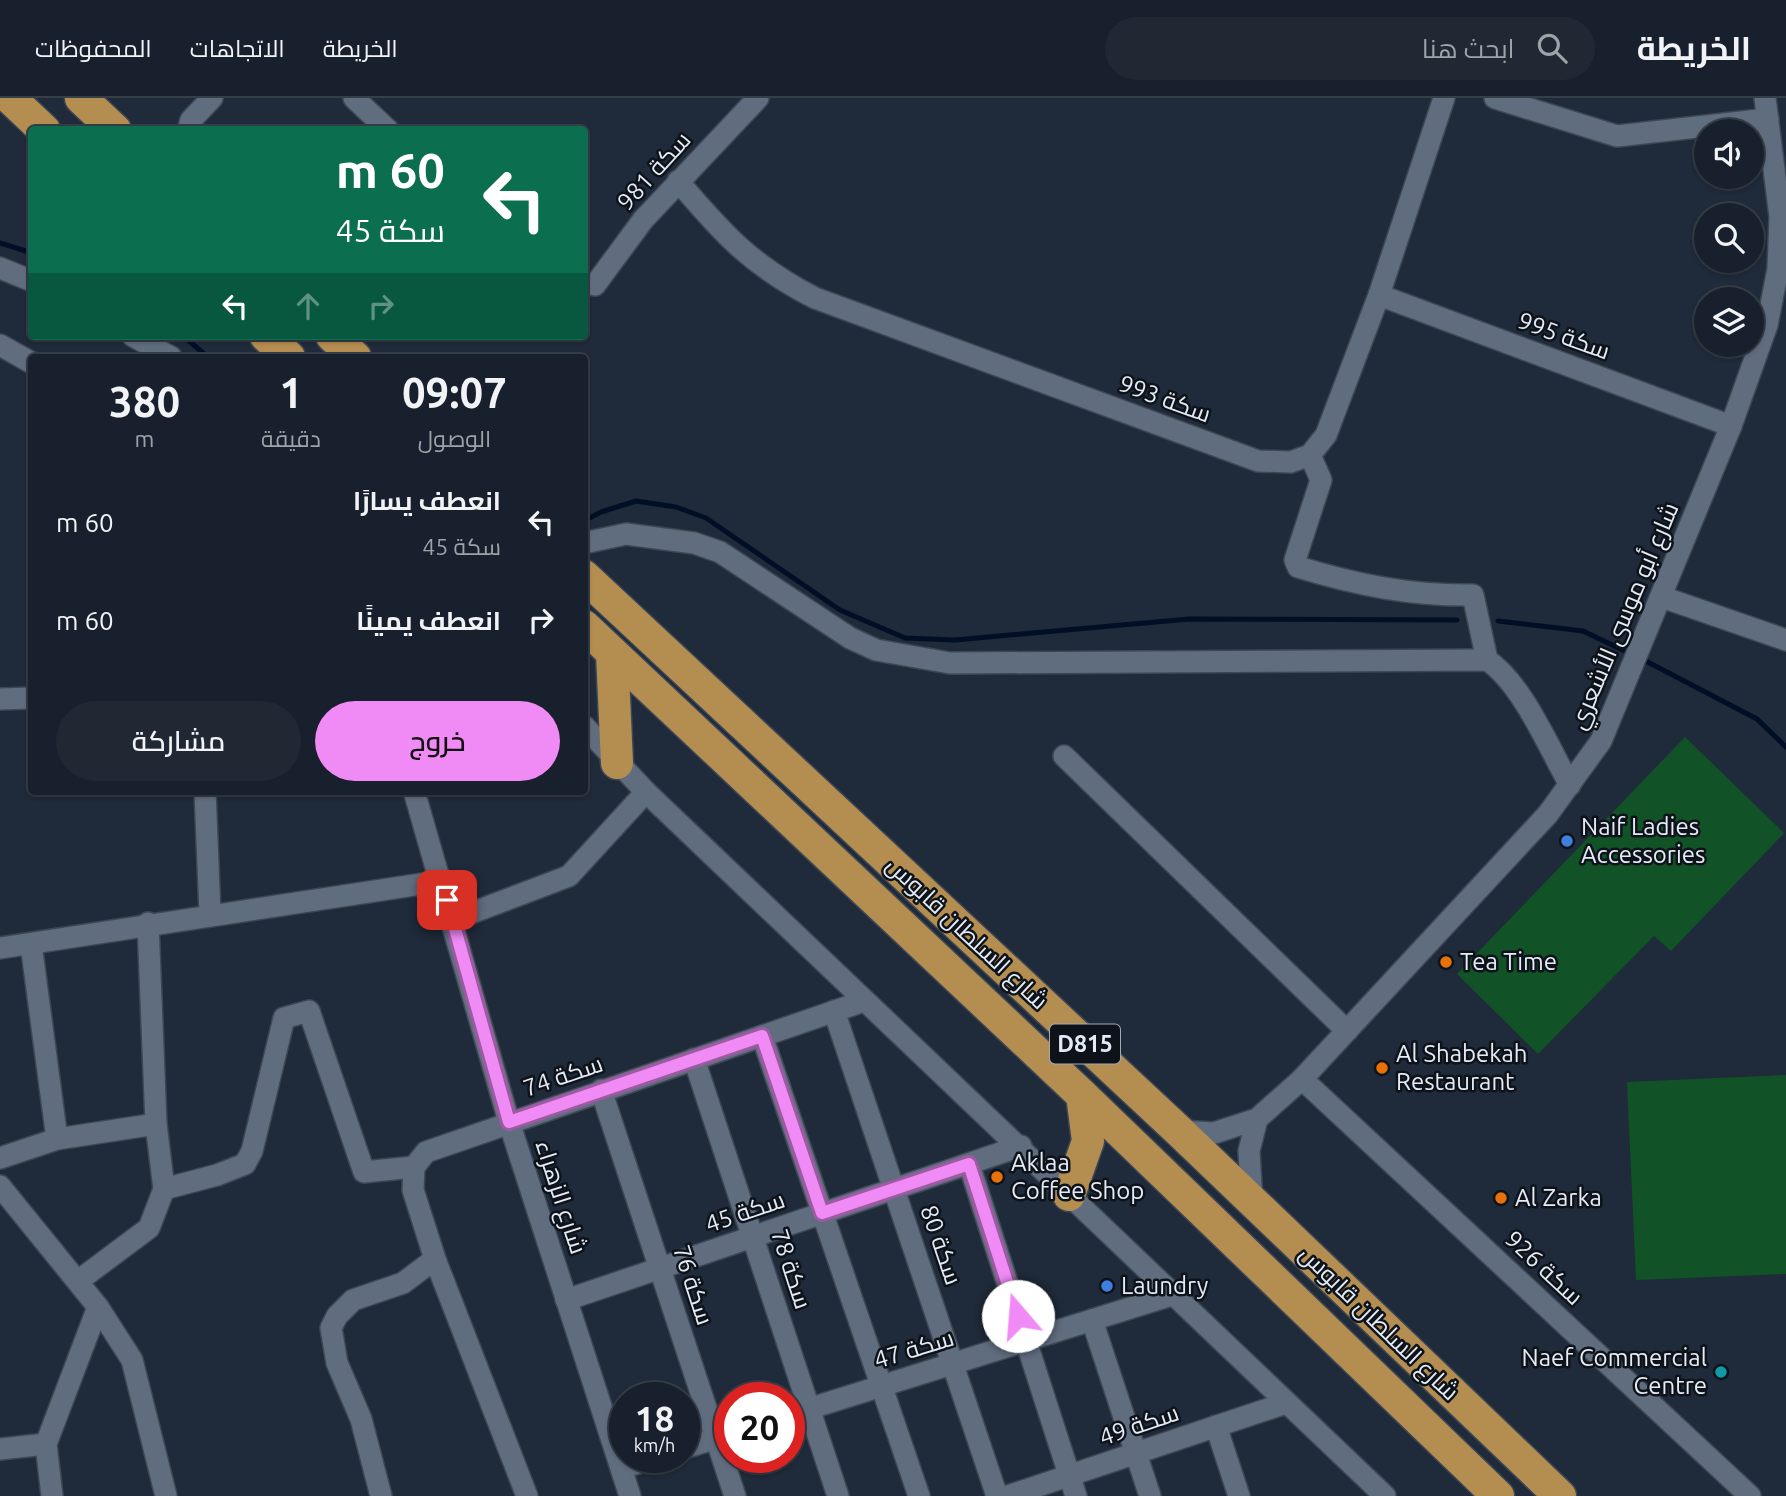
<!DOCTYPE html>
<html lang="ar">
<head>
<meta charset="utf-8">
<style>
	:root { --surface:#17202c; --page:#202834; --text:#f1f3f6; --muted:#9ea3a9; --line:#363e48; --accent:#f08bf6 }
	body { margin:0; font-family:Ubuntu,Cairo,sans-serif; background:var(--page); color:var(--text); direction:rtl; height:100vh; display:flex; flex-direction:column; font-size:26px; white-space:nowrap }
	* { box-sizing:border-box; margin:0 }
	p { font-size:23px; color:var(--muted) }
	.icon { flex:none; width:38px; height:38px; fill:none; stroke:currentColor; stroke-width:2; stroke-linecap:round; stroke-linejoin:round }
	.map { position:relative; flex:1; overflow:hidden; direction:ltr }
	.details { position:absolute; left:28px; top:256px; width:560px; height:441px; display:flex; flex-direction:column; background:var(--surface); border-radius:7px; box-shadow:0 2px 5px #0004,0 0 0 2px var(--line); direction:rtl }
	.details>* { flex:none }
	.hud { position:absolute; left:28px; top:28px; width:560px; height:214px; border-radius:7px; box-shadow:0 2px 5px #0004,0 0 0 2px var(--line); direction:rtl; background:#0b6e4f; color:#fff; overflow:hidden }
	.buttons { position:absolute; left:1694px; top:21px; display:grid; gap:14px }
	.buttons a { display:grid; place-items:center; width:70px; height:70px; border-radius:50%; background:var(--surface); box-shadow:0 2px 5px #0004,0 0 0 2px var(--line); font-size:35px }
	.speed { position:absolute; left:609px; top:1284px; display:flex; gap:14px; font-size:35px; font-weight:700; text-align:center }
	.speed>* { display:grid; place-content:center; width:91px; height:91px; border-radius:50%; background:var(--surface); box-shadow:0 2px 5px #0004,0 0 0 2px var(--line); line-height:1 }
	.speed small { font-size:18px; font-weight:400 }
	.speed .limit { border:10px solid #d22; background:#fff; color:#111 }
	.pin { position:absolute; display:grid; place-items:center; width:60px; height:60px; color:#fff; margin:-30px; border-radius:14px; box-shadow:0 4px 10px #0006 }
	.me { position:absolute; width:77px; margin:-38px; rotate:342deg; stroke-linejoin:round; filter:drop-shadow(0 0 5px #0008) }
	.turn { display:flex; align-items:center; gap:24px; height:147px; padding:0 28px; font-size:32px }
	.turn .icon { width:91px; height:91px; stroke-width:2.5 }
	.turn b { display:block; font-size:49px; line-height:60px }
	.lanes { display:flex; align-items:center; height:66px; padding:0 28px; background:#0003; justify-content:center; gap:35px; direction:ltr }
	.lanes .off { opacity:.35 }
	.eta { display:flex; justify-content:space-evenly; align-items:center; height:119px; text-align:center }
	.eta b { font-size:42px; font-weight:600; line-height:49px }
	.primary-button { display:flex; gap:14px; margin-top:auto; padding:14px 28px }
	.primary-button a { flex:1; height:80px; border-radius:42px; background:var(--accent); color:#111; font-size:28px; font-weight:600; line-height:80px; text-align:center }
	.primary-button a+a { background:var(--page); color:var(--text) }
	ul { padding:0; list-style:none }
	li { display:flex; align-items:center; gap:21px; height:98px; padding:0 28px }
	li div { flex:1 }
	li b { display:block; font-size:26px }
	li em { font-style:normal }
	header { display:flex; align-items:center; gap:42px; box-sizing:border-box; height:98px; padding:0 35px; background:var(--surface); border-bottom:2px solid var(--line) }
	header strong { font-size:33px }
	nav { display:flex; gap:38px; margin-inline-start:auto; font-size:24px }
	.search { width:490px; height:63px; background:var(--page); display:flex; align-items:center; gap:18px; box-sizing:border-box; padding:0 24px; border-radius:38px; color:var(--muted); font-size:26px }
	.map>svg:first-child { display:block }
	.green { fill:#115326 }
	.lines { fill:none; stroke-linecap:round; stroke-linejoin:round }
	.stream { stroke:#000e26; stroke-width:5 }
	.minor-casing { stroke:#3d4754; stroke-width:24 }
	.highway-casing { stroke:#3d4754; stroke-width:35 }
	.minor { stroke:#606d7f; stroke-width:21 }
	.highway { stroke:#b48d50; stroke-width:32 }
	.route-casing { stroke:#9c5aa0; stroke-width:18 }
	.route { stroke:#f08bf6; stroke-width:12 }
	.shop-dot { fill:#3f7fe0; stroke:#0e131a; stroke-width:2.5 }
	.food-dot { fill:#e8710a; stroke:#0e131a; stroke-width:2.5 }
	.culture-dot { fill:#0f9aa8; stroke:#0e131a; stroke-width:2.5 }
	.labels { text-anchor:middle; stroke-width:5; stroke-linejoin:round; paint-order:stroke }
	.shield { fill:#0e131a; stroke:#a4aab4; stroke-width:2 }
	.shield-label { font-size:23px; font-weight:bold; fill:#e4ebf6 }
	.street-label { font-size:24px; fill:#e4ebf6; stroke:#0e131a }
	.poi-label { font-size:24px; fill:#e4ebf6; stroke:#0e131a; text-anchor:start }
</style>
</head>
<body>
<header>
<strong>الخريطة</strong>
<div class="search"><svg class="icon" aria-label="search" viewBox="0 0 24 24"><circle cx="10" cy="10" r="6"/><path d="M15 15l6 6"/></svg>ابحث هنا</div>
<nav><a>الخريطة</a><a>الاتجاهات</a><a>المحفوظات</a></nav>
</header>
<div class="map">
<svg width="1786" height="1398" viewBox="0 0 1786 1398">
	<rect width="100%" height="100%" fill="#1f2a3a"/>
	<!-- green -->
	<g class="green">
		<path d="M1685 639 1784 735 1671 853 1654 838 1538 956 1457 876Z"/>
		<path d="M1786 977V1176L1636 1182 1627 984Z"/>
	</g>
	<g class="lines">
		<!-- stream -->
		<g class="stream">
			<path d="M0 145 32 155"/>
			<path d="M183 238 208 259"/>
			<path d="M584 423 601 414 636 403 676 409 706 420 840 512 905 540 955 542 1189 521 1457 522"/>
			<path d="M1498 523 1583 533 1631 556"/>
			<path d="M1640 560 1757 621 1786 649"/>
		</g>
		<defs>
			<g id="minor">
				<path d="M354 0 388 32"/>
				<path d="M1495 0 1617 38 1768 21"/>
				<path d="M188 32 191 22 212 0"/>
				<path d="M678 83C723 136 752 168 815 200L1258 363 1291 364 1310 357 1326 337 1379 197 1444 0"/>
				<path d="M0 170 32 183"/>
				<path d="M595 187 643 122 758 0"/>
				<path d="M1379 197 1731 328"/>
				<path d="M133 238 171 259"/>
				<path d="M0 247 32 265"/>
				<path d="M1310 357 1321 382 1295 462 1298 469C1357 487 1412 498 1473 497L1487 562"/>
				<path d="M584 445 626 436 694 445 720 454 850 540 876 552 950 565 1487 562C1522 585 1549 650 1570 687"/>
				<path d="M1662 499 1786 542"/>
				<path d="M0 601 32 600"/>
				<path d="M584 628 646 694 1385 1398"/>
				<path d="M1064 658 1347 933"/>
				<path d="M205 693 210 816"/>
				<path d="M414 693 509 1024 630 1398"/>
				<path d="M453 822 569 778 646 694"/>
				<path d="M148 825 156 1026 164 1091"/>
				<path d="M31 846 57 1041"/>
				<path d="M0 850 441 783"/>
				<path d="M834 913 997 1398"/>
				<path d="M762 938 919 1398"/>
				<path d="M694 961 838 1398"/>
				<path d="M1302 981 1750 1398"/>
				<path d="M601 992 735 1398"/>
				<path d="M1179 1033 1214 1035 1257 1021 1302 981 1548 716 1601 643 1731 328 1767 227 1778 171 1780 119 1765 0"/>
				<path d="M0 1060 57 1041 156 1026"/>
				<path d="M969 1066 1076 1398"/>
				<path d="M414 1069 413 1092 435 1161 527 1398"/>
				<path d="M0 1088 98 1209 132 1262 166 1398"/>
				<path d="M1252 1104 1249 1053 1257 1021"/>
				<path d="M78 1183 149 1130 164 1091 217 1077 245 1066 252 1053 284 920 309 913 364 1074 414 1069 426 1054 864 903"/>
				<path d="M566 1202 1021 1048"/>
				<path d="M1092 1222 1150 1398"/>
				<path d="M789 1317 1175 1196"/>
				<path d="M1216 1328 1239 1398"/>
				<path d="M684 1350 728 1337"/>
				<path d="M0 1351 46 1346"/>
				<path d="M621 1370 655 1360"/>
				<path d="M52 1398 46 1346 98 1209"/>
				<path d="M381 1398 361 1321 337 1265 331 1230 337 1218 353 1202 403 1185 435 1161"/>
				<path d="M1008 1398 1286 1305"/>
			</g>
			<g id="highway">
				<path d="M10 0 44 32"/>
				<path d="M81 0 115 32"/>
				<path d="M266 238 289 259"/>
				<path d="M332 238 355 259"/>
				<path d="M584 478 1179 1033 1560 1398"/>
				<path d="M584 528 1082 997 1498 1398"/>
				<path d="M612 555 617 665"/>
				<path d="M1069 1097 1088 1043 1082 997"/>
			</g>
		</defs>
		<!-- minor casing -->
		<use href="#minor" class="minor-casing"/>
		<!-- highway casing -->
		<use href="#highway" class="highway-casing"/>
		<!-- minor -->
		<use href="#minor" class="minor"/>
		<!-- highway -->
		<use href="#highway" class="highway"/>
	</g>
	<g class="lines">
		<defs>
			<path id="route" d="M447 802 509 1024 762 938 822 1115 969 1066 1018 1218"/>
		</defs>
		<!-- route casing -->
		<use href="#route" class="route-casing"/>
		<!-- route -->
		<use href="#route" class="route"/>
	</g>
	<!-- markers -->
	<g class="shop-dot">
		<circle cx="1567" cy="743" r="7"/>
		<circle cx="1107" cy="1188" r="7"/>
	</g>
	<g class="food-dot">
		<circle cx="1446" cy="864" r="7"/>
		<circle cx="1382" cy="970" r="7"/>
		<circle cx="997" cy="1079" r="7"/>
		<circle cx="1501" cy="1100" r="7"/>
	</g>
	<circle class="culture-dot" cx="1721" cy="1274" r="7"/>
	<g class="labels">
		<!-- shield labels -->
		<rect class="shield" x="1050" y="926.5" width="70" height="39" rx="5"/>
		<g class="shield-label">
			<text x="1085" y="954">D815</text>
		</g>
		<!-- street labels -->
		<g class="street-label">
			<text transform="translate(654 73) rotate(-48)" y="8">سكة 981</text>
			<text transform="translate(1564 238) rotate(20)" y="8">سكة 995</text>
			<text transform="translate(1165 301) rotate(20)" y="8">سكة 993</text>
			<text transform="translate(1624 518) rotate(-67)" y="8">شارع أبو موسى الأشعري</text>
			<text transform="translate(967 835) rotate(43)" y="8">شارع السلطان قابوس</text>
			<text transform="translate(563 978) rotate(-19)" y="8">سكة 74</text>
			<text transform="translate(561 1099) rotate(72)" y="8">شارع الزهراء</text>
			<text transform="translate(745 1114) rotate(-19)" y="8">سكة 45</text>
			<text transform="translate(941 1147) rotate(71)" y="8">سكة 80</text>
			<text transform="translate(1544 1170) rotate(43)" y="8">سكة 926</text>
			<text transform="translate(791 1171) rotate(72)" y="8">سكة 78</text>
			<text transform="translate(693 1187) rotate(72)" y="8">سكة 76</text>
			<text transform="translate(1379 1225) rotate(44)" y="8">شارع السلطان قابوس</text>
			<text transform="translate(914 1251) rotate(-17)" y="8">سكة 47</text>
			<text transform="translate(1139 1327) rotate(-19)" y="8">سكة 49</text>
		</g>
		<!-- poi labels -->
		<g class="poi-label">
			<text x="1581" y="737">Naif Ladies<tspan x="1581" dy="28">Accessories</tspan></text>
			<text x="1460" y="872">Tea Time</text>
			<text x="1396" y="964">Al Shabekah<tspan x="1396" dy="28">Restaurant</tspan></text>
			<text x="1011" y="1073">Aklaa<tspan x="1011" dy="28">Coffee Shop</tspan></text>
			<text x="1515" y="1108">Al Zarka</text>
			<text x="1121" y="1196">Laundry</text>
			<text x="1707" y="1268" text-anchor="end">Naef Commercial<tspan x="1707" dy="28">Centre</tspan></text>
		</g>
	</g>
</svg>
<div class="buttons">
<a><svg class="icon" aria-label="sound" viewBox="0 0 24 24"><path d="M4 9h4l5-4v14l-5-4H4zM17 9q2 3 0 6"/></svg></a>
<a><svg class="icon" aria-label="search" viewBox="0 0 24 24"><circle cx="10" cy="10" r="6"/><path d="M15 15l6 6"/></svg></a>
<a><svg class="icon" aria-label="layers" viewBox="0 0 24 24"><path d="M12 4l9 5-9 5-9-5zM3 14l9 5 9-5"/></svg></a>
</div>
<div class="speed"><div>18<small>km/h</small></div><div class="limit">20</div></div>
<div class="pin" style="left:447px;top:802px;background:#d93025"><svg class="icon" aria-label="arrive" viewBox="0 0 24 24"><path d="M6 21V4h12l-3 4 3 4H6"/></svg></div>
<svg class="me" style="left:1018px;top:1218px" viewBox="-20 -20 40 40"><circle r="19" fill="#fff"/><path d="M0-13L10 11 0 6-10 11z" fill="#f08bf6"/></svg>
<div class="hud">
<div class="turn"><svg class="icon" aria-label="left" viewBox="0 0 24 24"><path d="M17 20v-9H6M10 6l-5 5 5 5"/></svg><div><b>60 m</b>سكة 45</div></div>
<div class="lanes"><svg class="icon" aria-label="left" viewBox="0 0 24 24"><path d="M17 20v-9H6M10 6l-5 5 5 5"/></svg><svg class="icon off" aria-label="ahead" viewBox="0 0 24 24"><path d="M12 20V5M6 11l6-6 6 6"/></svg><svg class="icon off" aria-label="right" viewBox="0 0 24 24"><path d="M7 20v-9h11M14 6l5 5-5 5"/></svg></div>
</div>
<section class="details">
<div class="eta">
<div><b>09:07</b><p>الوصول</p></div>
<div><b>1</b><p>دقيقة</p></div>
<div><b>380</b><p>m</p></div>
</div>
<ul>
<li><svg class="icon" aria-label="left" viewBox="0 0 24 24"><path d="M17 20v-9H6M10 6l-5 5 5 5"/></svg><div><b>انعطف يسارًا</b><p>سكة 45</p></div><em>60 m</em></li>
<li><svg class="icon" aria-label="right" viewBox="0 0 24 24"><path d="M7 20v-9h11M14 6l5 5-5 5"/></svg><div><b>انعطف يمينًا</b></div><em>60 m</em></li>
</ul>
<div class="primary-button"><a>خروج</a><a>مشاركة</a></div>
</section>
</div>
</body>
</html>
